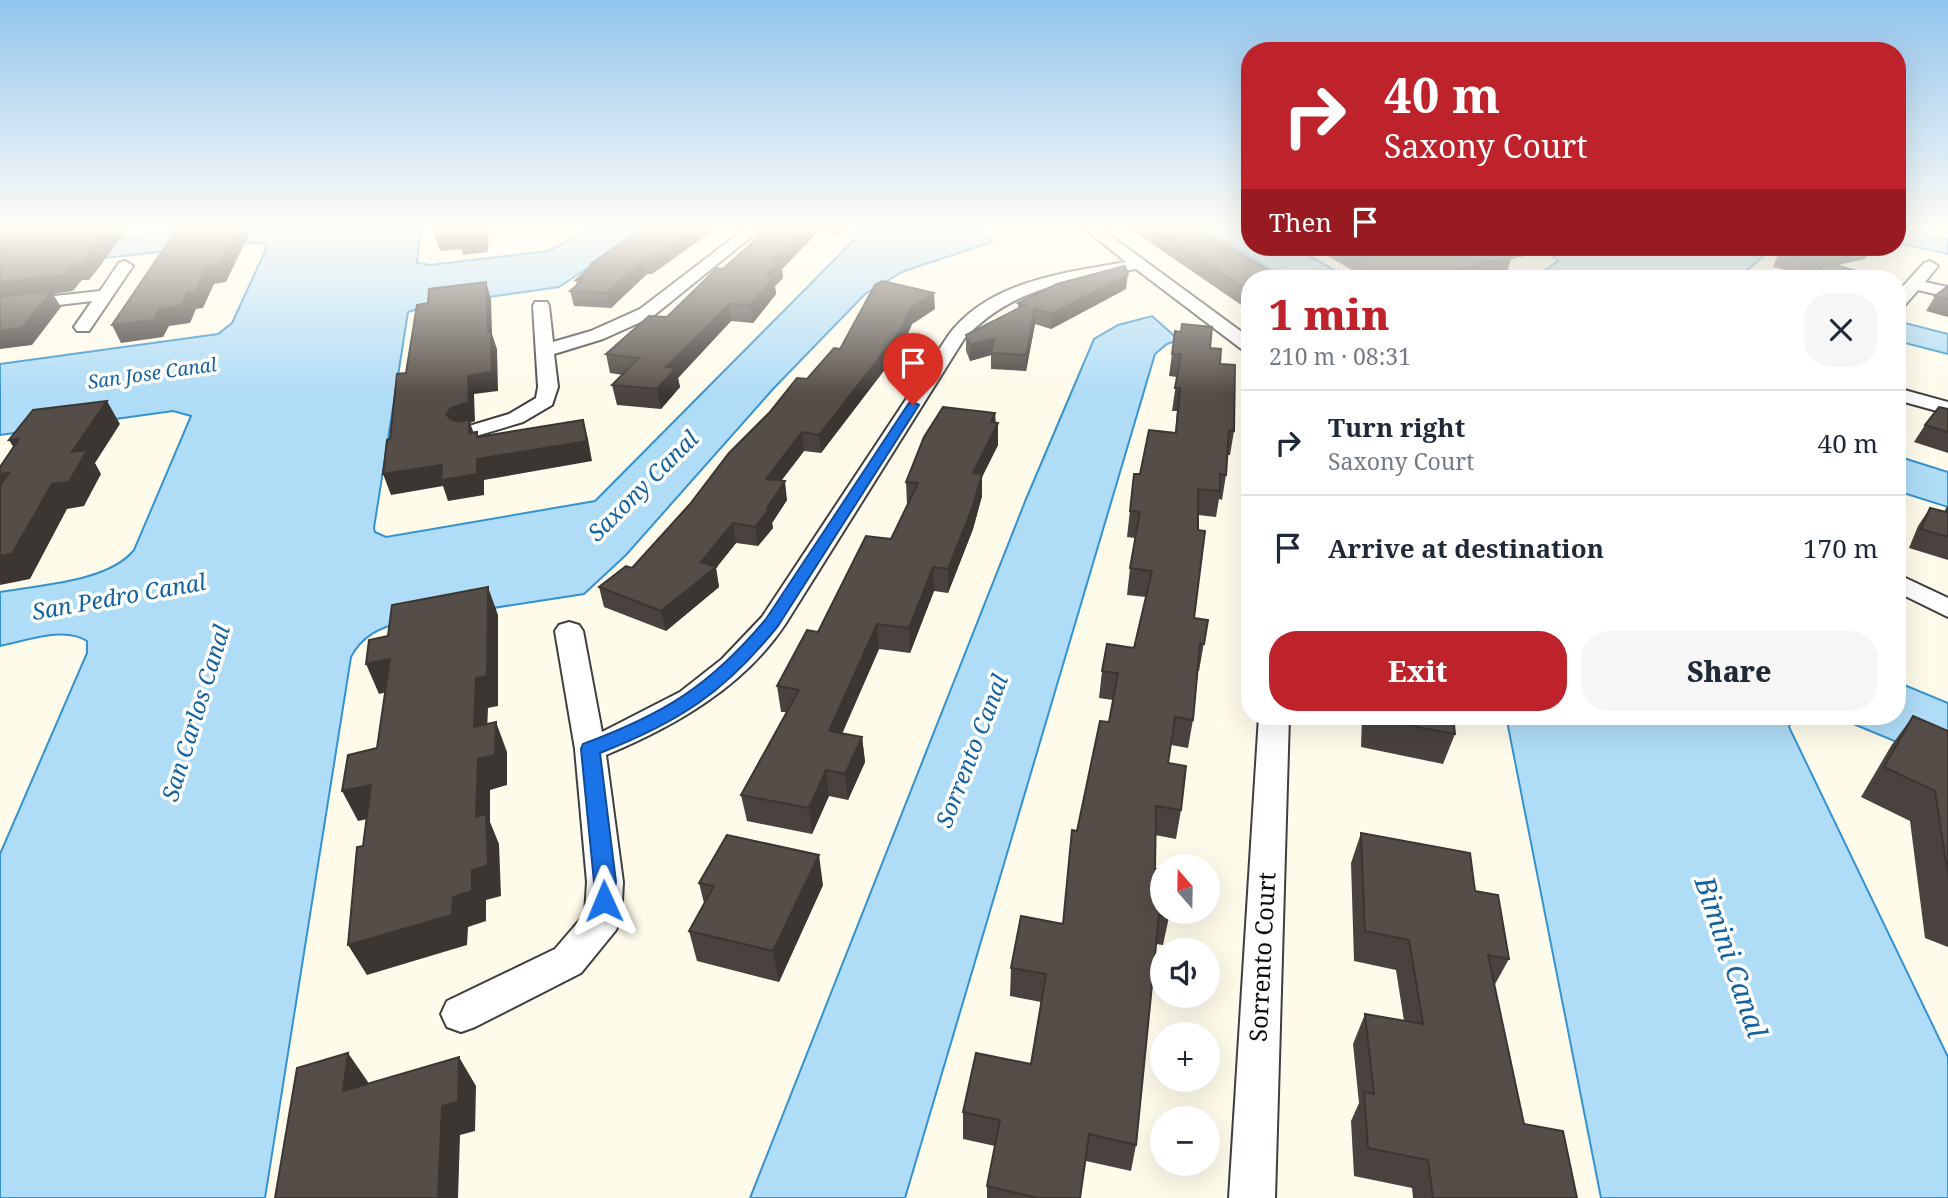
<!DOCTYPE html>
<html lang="en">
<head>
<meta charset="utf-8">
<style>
	:root { --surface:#fff; --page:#f6f6f7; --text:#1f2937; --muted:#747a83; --line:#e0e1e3; --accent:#be222a }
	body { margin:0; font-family:"Noto Serif",serif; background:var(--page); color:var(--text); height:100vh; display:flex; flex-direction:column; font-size:26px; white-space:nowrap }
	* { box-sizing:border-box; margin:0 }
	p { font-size:23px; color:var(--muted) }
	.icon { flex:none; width:38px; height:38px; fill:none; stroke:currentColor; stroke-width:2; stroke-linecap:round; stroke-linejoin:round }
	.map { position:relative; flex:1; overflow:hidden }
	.details { position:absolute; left:1241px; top:270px; width:665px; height:455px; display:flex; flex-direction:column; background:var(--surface); border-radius:28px; box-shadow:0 7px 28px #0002 }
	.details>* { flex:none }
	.top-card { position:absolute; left:1241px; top:42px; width:665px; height:214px; border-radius:28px; box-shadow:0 7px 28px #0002; background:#be222a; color:#fff; overflow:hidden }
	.needle { width:46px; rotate:340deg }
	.fabs { position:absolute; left:1150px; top:854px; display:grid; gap:14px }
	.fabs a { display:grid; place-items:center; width:70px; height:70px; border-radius:50%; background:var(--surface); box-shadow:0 7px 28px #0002; font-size:35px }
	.pin { position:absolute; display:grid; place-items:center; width:60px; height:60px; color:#fff; margin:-72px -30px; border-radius:50% 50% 50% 0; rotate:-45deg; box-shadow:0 0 7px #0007 }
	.pin .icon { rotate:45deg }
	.me { position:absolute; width:77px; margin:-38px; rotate:359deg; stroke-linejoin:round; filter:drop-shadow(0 0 5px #0008) }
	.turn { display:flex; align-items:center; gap:24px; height:147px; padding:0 28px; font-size:32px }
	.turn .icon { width:91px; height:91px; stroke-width:2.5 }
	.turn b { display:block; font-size:49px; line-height:60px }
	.then { display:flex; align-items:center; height:66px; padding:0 28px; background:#0003; gap:14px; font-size:26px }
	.round { display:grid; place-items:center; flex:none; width:74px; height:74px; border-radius:28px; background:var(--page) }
	.head { display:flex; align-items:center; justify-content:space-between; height:119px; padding:0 28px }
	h1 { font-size:42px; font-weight:800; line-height:52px; color:var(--accent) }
	.cta { display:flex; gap:14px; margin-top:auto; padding:14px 28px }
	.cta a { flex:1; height:80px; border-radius:28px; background:var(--accent); color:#fff; font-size:28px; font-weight:800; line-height:80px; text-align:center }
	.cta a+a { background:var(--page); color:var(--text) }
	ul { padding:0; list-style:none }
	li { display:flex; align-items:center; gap:21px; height:105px; padding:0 28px; border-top:2px solid var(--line) }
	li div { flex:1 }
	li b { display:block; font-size:26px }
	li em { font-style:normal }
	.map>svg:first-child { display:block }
	.water { fill:#afdcf7; stroke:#3592cf; stroke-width:2 }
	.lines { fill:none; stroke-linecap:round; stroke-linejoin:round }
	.street-casing { stroke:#3f3f3f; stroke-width:4 }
	.street { fill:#fff; fill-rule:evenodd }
	.wall { fill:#49423e }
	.shaded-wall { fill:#3c3632 }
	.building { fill:#554d48; stroke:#3c3632; stroke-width:2 }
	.route { fill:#1a73e8; stroke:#114b97; stroke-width:2 }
	.labels { text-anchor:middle; stroke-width:7; stroke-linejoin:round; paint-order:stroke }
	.far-water-label { font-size:19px; font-style:italic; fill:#14629f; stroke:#fff }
	.water-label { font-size:23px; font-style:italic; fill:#14629f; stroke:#fff }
	.near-street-label { font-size:24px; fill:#0c0c0c; stroke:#fff }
	.near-water-label { font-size:28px; font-style:italic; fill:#14629f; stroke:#fff }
</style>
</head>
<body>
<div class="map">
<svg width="1948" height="1198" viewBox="0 0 1948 1198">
	<rect width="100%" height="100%" fill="#fffbeb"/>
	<!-- water -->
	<g class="water">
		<path d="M221 228H421L417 263 430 265 549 251 591 228H648L559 287 431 305 408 312 374 528 375 532 386 537 595 501 866 228H977L992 242 904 271 865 294 773 389 626 555 584 594 402 622C379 628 362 636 351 657L265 1198H0V854L87 653V641C63 626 26 641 0 646V592C39 585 108 582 134 550L191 416 173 411 0 435V364L218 334 232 323 267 247 261 243H243L105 258 0 251Z"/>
		<path d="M1205 228H1249L1250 247H1294L1348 278H1285Z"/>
		<path d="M1897 229 1948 240V254L1897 243Z"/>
		<path d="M1534 247H1774L1738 278H1534L1558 261 1552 255Z"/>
		<path d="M1152 316 1179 340 1167 344 1155 354 905 1198H750L1026 499 1094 339 1118 325Z"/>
		<path d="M1897 321 1948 334V354L1897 341Z"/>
		<path d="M1897 456 1948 472V507L1897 491Z"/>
		<path d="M1897 682 1948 703V763L1834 716H1897Z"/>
		<path d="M1506 716H1798L1792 718 1789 727 1948 1057V1198H1601Z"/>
	</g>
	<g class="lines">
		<defs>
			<g id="street">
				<path d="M746 228H762L652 317 603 339 554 354 558 387 552 405 523 422 466 439 459 437 455 433 459 429 509 414 536 398 538 387 533 306 535 302H547L549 306 553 342 591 331 640 309Z"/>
				<path d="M1084 228H1100L1250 338V352L1244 351 1136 269C1070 281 1012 287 964 339L786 623C744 687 675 726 606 755L623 882 621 919 616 930 581 973 475 1027 461 1032 447 1027 441 1014 447 1001 555 949 585 914 587 882 575 749 555 631 559 625 569 622 579 625 583 631 602 732 680 692 722 659 762 617 948 336C988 281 1064 273 1126 262Z"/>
				<path d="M125 261 133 266 89 331H77L74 327 92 301 0 312V302L100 291 119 263Z"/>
				<path d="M1930 261 1938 266 1925 282 1948 287V297L1918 290 1905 305 1897 306V293L1924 263Z"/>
				<path d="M1897 388 1948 402V414L1897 400Z"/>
				<path d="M1897 574 1948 598V617L1897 592Z"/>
				<path d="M1259 716H1289L1275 1198H1229Z"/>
			</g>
		</defs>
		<!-- street casing -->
		<use href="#street" class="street-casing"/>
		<!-- street -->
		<use href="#street" class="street"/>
	</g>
	<!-- wall -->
	<g class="wall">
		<path d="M716 228 652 274H647L611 308 574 306 570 291 577 285 576 280 591 267V264Z"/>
		<path d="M768 228H846L839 234 818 232 782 269 783 278 775 286 776 294 753 323 731 321 678 378 680 387 661 409 617 405 612 385 623 375 610 373 606 354 667 317 723 269Z"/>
		<path d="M1129 228H1199L1250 278V311Z"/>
		<path d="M1313 247H1396L1400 249 1419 247H1541L1539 254 1511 258 1506 276 1493 278H1356L1357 273Z"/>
		<path d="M1786 247H1871L1865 259 1799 273 1773 267 1779 253Z"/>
		<path d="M1948 286V317L1926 311 1935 296Z"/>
		<path d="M1126 289 1051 329 1035 324 1026 371 991 369V355L970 361 966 351V335L1018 309V303Z"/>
		<path d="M935 309 912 324 902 347 821 453 804 451 781 481 787 500 772 523 773 528 758 546 736 543 716 568 719 587 666 631 604 607 599 587 632 568 807 379 840 349Z"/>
		<path d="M1175 331 1210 348 1220 364 1234 431 1230 455H1227L1226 475 1222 500 1219 499 1216 517 1198 515 1194 618 1208 620 1199 671H1198L1193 720 1188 748 1171 745 1168 763 1181 810 1176 839 1155 835V869L1169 917 1163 945 1156 944 1136 1145 1131 1171 1086 1161 1080 1198H987V1186L995 1146 963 1139V1112L1031 1064 1041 1002 1010 996 1011 968 1063 924 1077 831 1109 722 1113 700 1099 698 1102 671 1134 648 1146 597 1127 595 1130 568 1135 538 1127 537 1134 474H1140L1175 433 1177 411H1172L1177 377 1169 376Z"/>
		<path d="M1948 409V453L1914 442 1925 425Z"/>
		<path d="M995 413 998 445 982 477V496L973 529 948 593 934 591 910 653 879 649 842 733 862 737 865 762 848 800 829 796 812 834 747 821 741 795 787 712H781L777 686 891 539 907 505 906 482Z"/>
		<path d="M1948 505V560L1909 548 1918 526 1930 508 1944 512Z"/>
		<path d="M1362 716H1453L1455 734 1443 764 1361 747Z"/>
		<path d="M1913 716 1948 731V947L1925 938 1910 821 1861 797 1891 746Z"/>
		<path d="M1361 833 1475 891 1509 959 1494 986 1524 1124 1577 1198H1413L1412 1188 1354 1176 1351 1121 1359 1103 1353 1044 1365 1014 1404 1021 1396 970 1354 961 1351 863Z"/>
		<path d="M699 883 823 885 779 982 697 961 689 931 704 903Z"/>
	</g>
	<!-- shaded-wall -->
	<g class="shaded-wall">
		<path d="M110 228H128L98 269 89 280H82L73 291 53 294 61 307 32 345 0 349V282Z"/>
		<path d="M238 228H252L226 282 214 284 203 308 196 309 190 323 169 326 163 337 121 343 112 325 160 309 188 292 206 267Z"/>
		<path d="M485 228H489L488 252 463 255 462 249 440 251 435 237 459 235Z"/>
		<path d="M695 228H716L652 274 649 260Z"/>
		<path d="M805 228H818V232L782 269 783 278 775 286 776 294 753 323 750 305 766 276 772 260Z"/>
		<path d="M839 228H846L839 234Z"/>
		<path d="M1497 247H1541L1539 254 1511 258 1506 276 1493 278H1429L1458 268 1492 261Z"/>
		<path d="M1863 247H1871L1865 259 1799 273 1806 259Z"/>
		<path d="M644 259 647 274 611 308 607 293Z"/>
		<path d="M1857 271 1853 278H1846Z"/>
		<path d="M1128 274 1126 289 1051 329 1052 314Z"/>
		<path d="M486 282 491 299 492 334 497 349 498 391 474 394 475 421 470 423 476 439 469 433 457 427 446 414 468 376 488 332Z"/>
		<path d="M934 293 935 309 912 324 902 347 821 453 819 435 911 308Z"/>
		<path d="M729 304 731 321 678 378 680 387 661 409 657 389 666 367Z"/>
		<path d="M1035 309V324L1026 371V355Z"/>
		<path d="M995 338 991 355 970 361V345Z"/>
		<path d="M107 401 120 424 95 463 101 474 84 506 67 509 30 579 0 585V556L52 484 72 452Z"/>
		<path d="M995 413V429L998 423V445L982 477V496L973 529 948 593V569L973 473 991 422Z"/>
		<path d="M583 420 588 439 592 461 484 480V495L448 501 443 486 391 495 383 474 477 459Z"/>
		<path d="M802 432 804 451 768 498 766 479Z"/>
		<path d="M19 439 24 464 9 440Z"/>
		<path d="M9 473 10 500 0 484V474Z"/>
		<path d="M785 481 787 500 772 523 773 528 758 546 755 527Z"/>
		<path d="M733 523 736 543 716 568 719 587 666 631 661 611Z"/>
		<path d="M933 567 934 591 910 653 909 628Z"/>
		<path d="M488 587 498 615V706L488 708 486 757 474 727 476 678Z"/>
		<path d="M877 624 879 649 832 757 829 731Z"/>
		<path d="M390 659 404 688 379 694 366 664Z"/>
		<path d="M496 722 507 752V785L490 790V822L499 844 501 896 486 900V921L468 927 467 945 367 975 348 945 453 897 472 870 476 817 478 759Z"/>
		<path d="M862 737 865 762 848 800 845 774Z"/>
		<path d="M826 770 829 796 812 834 809 808Z"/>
		<path d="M371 785 387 815 358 821 342 791Z"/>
		<path d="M819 855 823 885 779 982 773 951Z"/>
		<path d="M348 1053 368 1082 364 1120 343 1091Z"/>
		<path d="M459 1057 476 1086 475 1131 460 1135 458 1198H438L442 1106Z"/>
	</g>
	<!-- building -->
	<g class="building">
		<path d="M0 228H110L81 264H73L64 275 0 282Z"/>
		<path d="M178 228H238L219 266 206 267 195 292H188L181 306 160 309 154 320 112 325Z"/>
		<path d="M436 228H485L484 238 459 241V235L435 237Z"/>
		<path d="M642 228H695L649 260 644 259 607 293 570 291 584 279 576 280 594 264H591Z"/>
		<path d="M768 228H805L772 260 781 261 766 276 774 277 750 305 729 304 666 367 676 368 657 389 612 385 639 358 606 354 649 316 667 317 717 268 723 269Z"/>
		<path d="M1154 228H1199L1281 278H1250V292Z"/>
		<path d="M1347 247H1396L1400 249 1419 247H1487L1511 258 1478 263 1481 265 1458 268 1466 272 1429 278H1391L1359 261 1369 259Z"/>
		<path d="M1786 247H1863L1806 259 1779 253Z"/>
		<path d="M1828 263 1857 271 1846 278H1807Z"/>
		<path d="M1125 266 1128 274 1052 314 1035 309 1026 355 991 353 995 338 970 345 966 335 1025 305 1018 303 1057 284Z"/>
		<path d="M882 281 934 293 911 308 901 330 819 435 802 432 766 479 785 481 767 508H770L755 527 733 523 701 562 716 567 661 611 599 587 626 566 632 568 690 504 729 453 769 413 797 378 807 379 834 348 840 349 875 285Z"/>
		<path d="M486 282 488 332 491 331 492 372 468 376 469 402 451 408 446 414 450 419 459 422 469 419V433L477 432V437L583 420 587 441 477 459V474L441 480 442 465 383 474 387 440 390 439 397 374 406 373 417 305 428 303 429 289Z"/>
		<path d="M1948 286V299L1935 296Z"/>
		<path d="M52 291 22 328 0 331V297Z"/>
		<path d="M1182 324 1212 327 1210 348 1221 349 1220 364 1235 365 1234 431 1229 430 1226 475 1220 474V491L1198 489V530L1205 531 1194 618 1208 620 1204 644 1200 643 1193 720 1175 717 1168 763 1186 766 1181 810 1156 806 1155 869 1162 870V912H1169V917L1159 915 1136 1145 1089 1134 1080 1198H1038L987 1186 1000 1120 963 1112 976 1053 1031 1064 1046 974 1011 968 1021 916 1063 924 1072 830 1077 831 1100 721 1109 722 1118 673 1102 671 1107 644 1134 648 1152 571 1130 568 1140 512 1130 511 1134 474H1140L1149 430 1176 433 1180 388H1175L1181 354H1172L1175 331 1181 332Z"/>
		<path d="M107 401 72 452 87 450 69 482 52 484 12 554 0 556V486L9 473 0 474V467L19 439 9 440 33 410Z"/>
		<path d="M943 407 995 413 991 422 998 423 973 473 982 474 973 506 948 569 933 567 909 628 877 624 829 731 862 737 845 774 826 770 809 808 741 795 799 690 777 686 807 630 818 632 866 536 891 539 918 483 906 482 924 437Z"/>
		<path d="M1939 407 1948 409V432L1925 425Z"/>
		<path d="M1948 507V537L1921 529 1930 508 1946 512Z"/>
		<path d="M488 587 487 676 476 678 474 727 496 722 495 755 478 759 476 817 486 814 488 865 472 870V891L453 897 452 915 348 945 357 847 363 846 371 785 342 791 348 755 377 748 390 659 366 664 369 640 388 636 392 605Z"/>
		<path d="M1370 716H1453L1455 734 1370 718Z"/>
		<path d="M1913 716 1948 731V875L1935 791 1884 767Z"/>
		<path d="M1361 833 1470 853 1475 891 1498 895 1509 959 1488 955 1524 1124 1563 1131 1577 1198H1433L1428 1160 1368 1148 1364 1092 1374 1094 1365 1014 1423 1024 1409 940 1365 931Z"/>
		<path d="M727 835 819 855 773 951 689 931 714 886 699 883Z"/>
		<path d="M348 1053 343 1091 459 1057 458 1102 442 1106 438 1198H275L297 1068Z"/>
	</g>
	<!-- sky -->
	<linearGradient id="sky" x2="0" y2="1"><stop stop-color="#91c4ee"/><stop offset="0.58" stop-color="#fffdf6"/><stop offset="1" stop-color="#fffdf6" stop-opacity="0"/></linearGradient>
	<rect width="1948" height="395" fill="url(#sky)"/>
	<!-- route -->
	<path class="route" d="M913 402 919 405 778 626C724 693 679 722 600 753L616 882 611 907 604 910 596 907 593 901 594 882 581 749 583 744C664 714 710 686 766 619L909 403Z"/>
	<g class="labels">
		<!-- far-water labels -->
		<g class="far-water-label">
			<text transform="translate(152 373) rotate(-8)" y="7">San Jose Canal</text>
		</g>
		<!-- water labels -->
		<g class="water-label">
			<text transform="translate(643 486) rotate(-45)" y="8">Saxony Canal</text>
			<text transform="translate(119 597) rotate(-10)" y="8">San Pedro Canal</text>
			<text transform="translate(196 713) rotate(-73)" y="8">San Carlos Canal</text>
			<text transform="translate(972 751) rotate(-69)" y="8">Sorrento Canal</text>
		</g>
		<!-- near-street labels -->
		<g class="near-street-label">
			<text transform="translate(1263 957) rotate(-87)" y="8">Sorrento Court</text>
		</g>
		<!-- near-water labels -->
		<g class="near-water-label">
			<text transform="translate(1731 957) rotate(71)" y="10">Bimini Canal</text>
		</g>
	</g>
</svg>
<div class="fabs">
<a><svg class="needle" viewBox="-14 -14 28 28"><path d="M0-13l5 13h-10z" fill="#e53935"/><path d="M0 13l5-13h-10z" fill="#747a83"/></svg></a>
<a><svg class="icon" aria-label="sound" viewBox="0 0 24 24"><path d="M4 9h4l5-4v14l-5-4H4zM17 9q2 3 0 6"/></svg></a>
<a>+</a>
<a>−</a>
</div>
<div class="pin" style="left:913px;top:405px;background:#d93025"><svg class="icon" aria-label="arrive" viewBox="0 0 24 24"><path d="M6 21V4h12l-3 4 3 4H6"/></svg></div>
<svg class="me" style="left:604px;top:901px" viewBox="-20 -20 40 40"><path d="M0-17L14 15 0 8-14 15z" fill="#1a73e8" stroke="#fff" stroke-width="4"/></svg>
<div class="top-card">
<div class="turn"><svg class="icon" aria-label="right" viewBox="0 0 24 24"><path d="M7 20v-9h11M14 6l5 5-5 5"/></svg><div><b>40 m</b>Saxony Court</div></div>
<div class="then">Then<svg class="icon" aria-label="arrive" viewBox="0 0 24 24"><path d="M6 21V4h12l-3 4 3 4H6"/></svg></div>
</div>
<section class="details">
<div class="head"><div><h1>1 min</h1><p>210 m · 08:31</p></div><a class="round"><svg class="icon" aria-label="close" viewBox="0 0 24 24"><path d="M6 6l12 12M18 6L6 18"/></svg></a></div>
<ul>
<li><svg class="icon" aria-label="right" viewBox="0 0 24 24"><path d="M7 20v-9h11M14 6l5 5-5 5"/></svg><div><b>Turn right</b><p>Saxony Court</p></div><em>40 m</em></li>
<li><svg class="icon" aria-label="arrive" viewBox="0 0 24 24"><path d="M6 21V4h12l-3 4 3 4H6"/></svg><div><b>Arrive at destination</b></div><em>170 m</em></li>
</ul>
<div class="cta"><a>Exit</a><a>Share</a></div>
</section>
</div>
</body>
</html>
